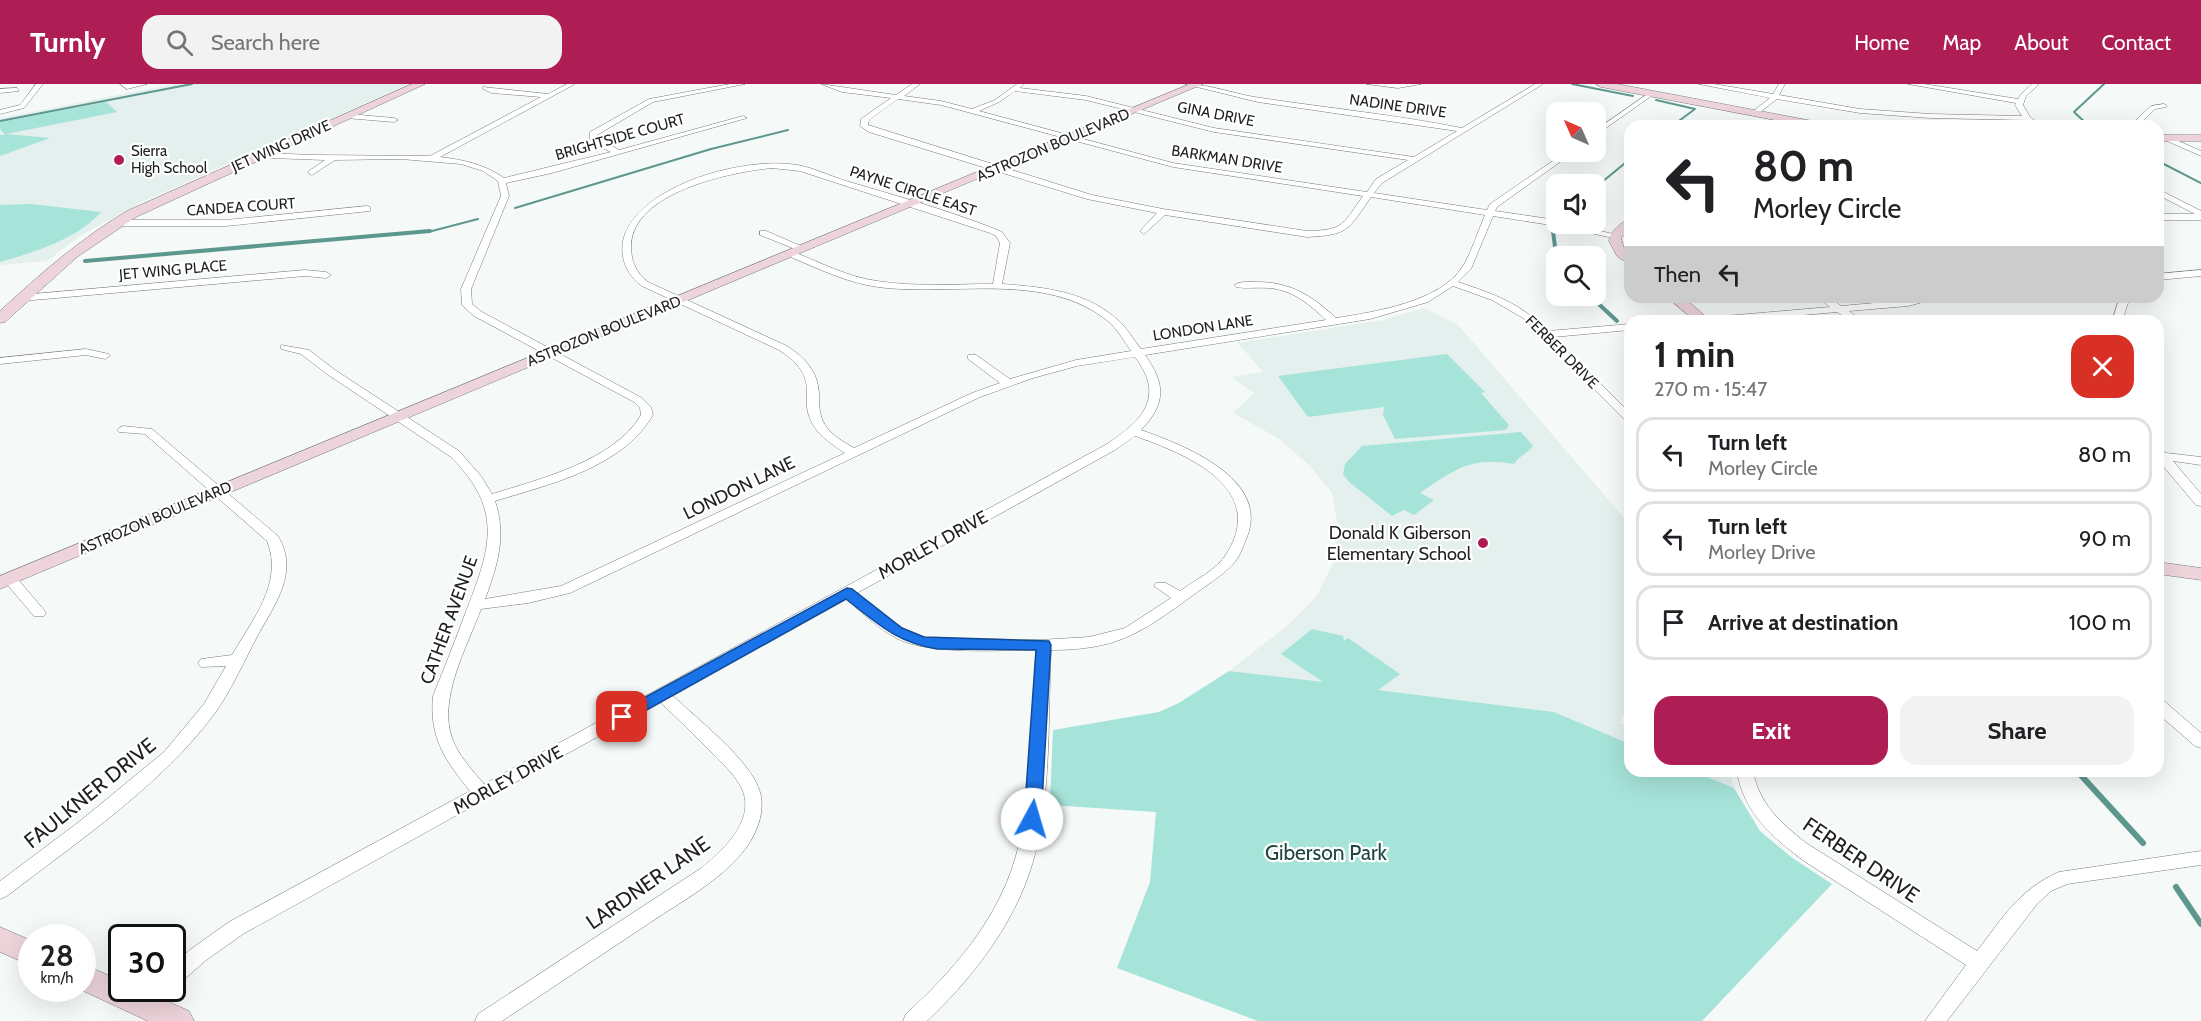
<!DOCTYPE html>
<html lang="en">
<head>
<meta charset="utf-8">
<style>
	:root { --surface:#fff; --page:#f2f2f2; --text:#202124; --muted:#757577; --line:#e0e0e0; --accent:#ae1e54 }
	body { margin:0; font-family:Cabin,sans-serif; background:var(--page); color:var(--text); height:100vh; display:flex; flex-direction:column; font-size:22px; white-space:nowrap }
	* { box-sizing:border-box; margin:0 }
	p { font-size:20px; color:var(--muted) }
	.icon { flex:none; width:33px; height:33px; fill:none; stroke:currentColor; stroke-width:2; stroke-linecap:round; stroke-linejoin:round }
	.map { position:relative; flex:1; overflow:hidden }
	.side { position:absolute; left:1624px; top:231px; width:540px; height:462px; display:flex; flex-direction:column; background:var(--surface); border-radius:18px; box-shadow:0 6px 24px #0002 }
	.side>* { flex:none }
	.guide { position:absolute; left:1624px; top:36px; width:540px; height:183px; border-radius:18px; box-shadow:0 6px 24px #0002; background:#fff; color:var(--text); overflow:hidden }
	.needle { width:39px; rotate:315deg }
	.tools { position:absolute; left:1546px; top:18px; display:grid; gap:12px }
	.tools a { display:grid; place-items:center; width:60px; height:60px; border-radius:12px; background:var(--surface); box-shadow:0 6px 24px #0002; font-size:30px }
	.speed { position:absolute; left:18px; top:840px; display:flex; gap:12px; font-size:30px; font-weight:700; text-align:center }
	.speed>* { display:grid; place-content:center; width:78px; height:78px; border-radius:50%; background:var(--surface); box-shadow:0 6px 24px #0002; line-height:1 }
	.speed small { font-size:15px; font-weight:400 }
	.speed .limit { border:3px solid #111; border-radius:9px; background:#fff; color:#111 }
	.pin { position:absolute; display:grid; place-items:center; width:51px; height:51px; color:#fff; margin:-26px; border-radius:12px; box-shadow:0 3px 9px #0006 }
	.me { position:absolute; width:66px; margin:-33px; rotate:6deg; stroke-linejoin:round; filter:drop-shadow(0 0 4px #0008) }
	.turn { display:flex; align-items:center; gap:21px; height:126px; padding:0 30px; font-size:27px }
	.turn .icon { width:78px; height:78px; stroke-width:2.5 }
	.turn b { display:block; font-size:42px; line-height:51px }
	.then { display:flex; align-items:center; height:57px; padding:0 30px; background:#0003; gap:12px; font-size:22px }
	.round { display:grid; place-items:center; flex:none; width:63px; height:63px; border-radius:18px; background:var(--page) }
	.summary { display:flex; align-items:center; justify-content:space-between; height:102px; padding:0 30px }
	h1 { font-size:36px; font-weight:700; line-height:45px }
	.button { display:flex; gap:12px; margin-top:auto; padding:12px 30px }
	.button a { flex:1; height:69px; border-radius:18px; background:var(--accent); color:#fff; font-size:24px; font-weight:700; line-height:69px; text-align:center }
	.button a+a { background:var(--page); color:var(--text) }
	ul { padding:0; list-style:none }
	li { display:flex; align-items:center; gap:18px; height:75px; margin:0 12px 9px; padding:0 18px; border:3px solid var(--line); border-radius:18px }
	li div { flex:1 }
	li b { display:block; font-size:22px }
	li em { font-style:normal }
	header { display:flex; align-items:center; gap:36px; box-sizing:border-box; height:84px; padding:0 30px; background:var(--accent); color:#fff }
	header strong { font-size:28px }
	nav { display:flex; gap:33px; margin-inline-start:auto; font-size:21px }
	.search { width:420px; height:54px; background:var(--page); display:flex; align-items:center; gap:15px; box-sizing:border-box; padding:0 21px; border-radius:18px; color:var(--muted); font-size:22px }
	.map>svg:first-child { display:block }
	.built { fill:#e3f0ed }
	.green { fill:#a6e3d9 }
	.lines { fill:none; stroke-linecap:round; stroke-linejoin:round }
	.stream-far2 { stroke:#5d988f; stroke-width:2 }
	.stream-far1 { stroke:#5d988f; stroke-width:4 }
	.stream { stroke:#5d988f; stroke-width:6 }
	.street-casing { stroke:#787b7a; stroke-width:1 }
	.secondary-casing { stroke:#787b7a; stroke-width:1 }
	.street { fill:#fff; fill-rule:evenodd }
	.secondary { fill:#edd4da; fill-rule:evenodd }
	.route { fill:#1a73e8; stroke:#114b97; stroke-width:1.5 }
	.poi-dot { fill:#ae1e54; stroke:#fff; stroke-width:2 }
	.labels { text-anchor:middle; stroke-width:4.5; stroke-linejoin:round; paint-order:stroke }
	.far-street-label { font-size:15px; fill:#1f2020; stroke:#fff }
	.far-poi-label { font-size:15px; fill:#1f2020; stroke:#fff; text-anchor:start }
	.street-label { font-size:18px; fill:#1f2020; stroke:#fff }
	.poi-label { font-size:18px; fill:#1f2020; stroke:#fff; text-anchor:end }
	.near-street-label { font-size:21px; fill:#1f2020; stroke:#fff }
	.near-park-label { font-size:21px; fill:#204741; stroke:#fff }
</style>
</head>
<body>
<header>
<strong>Turnly</strong>
<div class="search"><svg class="icon" aria-label="search" viewBox="0 0 24 24"><circle cx="10" cy="10" r="6"/><path d="M15 15l6 6"/></svg>Search here</div>
<nav><a>Home</a><a>Map</a><a>About</a><a>Contact</a></nav>
</header>
<div class="map">
<svg width="2201" height="937" viewBox="0 0 2201 937">
	<rect width="100%" height="100%" fill="#f5f9f8"/>
	<!-- built -->
	<g class="built">
		<path d="M175 0H409L142 118 80 152 47 177 0 181V34Z"/>
		<path d="M1424 224 1458 241 1630 441V615L1620 639 1630 643V660L1554 628 1229 587 1286 543 1317 512 1334 477 1338 442 1332 409 1310 382 1278 354 1233 329 1254 309 1231 293 1263 288 1238 259 1383 236Z"/>
		<path d="M1693 687H1730L1734 704Z"/>
	</g>
	<!-- green -->
	<g class="green">
		<path d="M106 18 117 28 6 50 50 54 0 72V51H5L0 45V38Z"/>
		<path d="M31 120 101 128C76 156 34 168 0 178V121Z"/>
		<path d="M1447 270 1485 308 1481 309 1509 341 1506 346 1395 355 1383 331 1384 323 1308 333 1278 292Z"/>
		<path d="M1521 348 1533 362C1527 370 1520 371 1514 380 1471 372 1455 385 1420 409L1434 416 1414 431 1404 426 1392 432 1349 398 1343 390 1345 380 1362 362Z"/>
		<path d="M1312 545 1343 552 1344 557 1348 554 1400 590 1378 606 1554 628 1630 660V687H1693L1734 704 1760 747 1791 773 1832 800 1702 937H1258L1117 884 1150 798 1156 728 1050 721 1053 646 1159 628 1179 619 1229 587 1323 598 1281 570Z"/>
	</g>
	<g class="lines">
		<!-- stream-far2 -->
		<g class="stream-far2">
			<path d="M1572 0 1633 12"/>
			<path d="M1656 16 1695 25 1672 42"/>
			<path d="M0 37 192 0"/>
			<path d="M2089 42 2074 28 2104 0"/>
			<path d="M2158 77 2201 99"/>
			<path d="M1596 103 1630 75"/>
			<path d="M515 124 711 65 788 46"/>
			<path d="M1553 143V149"/>
			<path d="M413 149 432 147 478 135"/>
		</g>
		<!-- stream-far1 -->
		<g class="stream-far1">
			<path d="M1553 147 1557 179"/>
			<path d="M85 177 430 147"/>
			<path d="M1590 212 1617 237"/>
		</g>
		<!-- stream -->
		<g class="stream">
			<path d="M2077 687 2143 759"/>
			<path d="M2176 803 2201 840"/>
		</g>
		<defs>
			<g id="street">
				<path d="M36 0H43L24 24 0 30V26L20 21Z"/>
				<path d="M120 0H147L127 5Z"/>
				<path d="M567 0H575L440 73C464 76 484 80 504 94L611 68 594 60 590 55V48L649 15 730 0H745L653 18 597 51 598 54 619 66 743 32 747 34 552 89 506 99 509 112 471 205 472 220 482 228 642 314 651 323 653 331C622 384 550 400 495 417 507 452 497 483 485 515L561 502 845 369C830 359 815 350 809 332 806 324 807 316 807 308 807 287 795 277 779 266L642 202C625 190 618 169 625 150 645 100 740 75 789 80 808 81 827 91 846 97 894 111 943 125 990 143L1002 148 1010 159 1002 200C1043 203 1086 207 1118 236 1127 244 1133 255 1141 265L1326 236C1309 220 1293 206 1269 204 1258 203 1246 205 1236 203L1234 201C1240 197 1249 198 1257 198 1291 198 1312 212 1336 234 1374 228 1441 218 1463 182 1472 167 1478 147 1485 131L1371 113C1348 146 1349 151 1307 153L1165 131 1144 150 1140 147 1157 129 1087 115 869 48 860 42 861 35 891 14 842 8 821 0 896 11 912 0H920L904 12 941 17 972 25 995 16 1017 0H1024L1020 4 1086 12 1214 44 1414 73 1457 47 1258 18 1185 0C1211 0 1236 11 1261 14 1328 24 1396 31 1462 44L1535 0H1543L1382 99 1374 109 1487 126 1490 120 1566 68H1574L1497 123 1495 127 1557 136V140H1569L1618 151V155L1557 142 1493 132 1471 185 1458 198C1494 210 1520 219 1548 247L1630 240V246L1553 253 1630 329V338L1626 337 1523 234 1492 216 1453 202 1428 218 1370 235 1145 271C1166 300 1166 320 1141 346 1183 361 1270 394 1247 453 1243 462 1241 470 1235 478 1223 492 1206 501 1192 512 1141 549 1117 566 1051 566 1048 630 1051 699 1037 762 1022 830 977 890 927 937H903L906 930C952 888 997 837 1015 775 1034 714 1032 631 1036 566 997 566 932 571 898 555 878 545 863 529 846 515L672 611C697 635 748 674 759 705 767 727 756 752 742 769 718 798 682 817 651 838 601 871 552 904 502 937H475L478 930 700 785C723 767 759 734 740 701 733 689 722 679 713 670 696 652 678 635 660 618L243 850 205 877 179 900 172 903V881L191 865 229 838 470 707C445 676 429 654 433 612 444 585 455 557 465 530 490 466 505 427 451 373L327 290 301 270 281 265V261L309 266 335 286 459 367 481 392 492 410C540 395 614 377 641 331L640 324 634 318 474 232 462 221 461 205 501 112 498 97 483 87 461 80 401 75 335 76 312 91 308 89 309 87 325 76 271 74 259 71 263 69 314 71 430 72 541 13 492 9 483 5V3L548 10ZM1015 7 1086 16 1214 48 1408 76 1376 95 1367 108 1173 79 979 27 999 18ZM898 15 941 21 1173 83 1363 112C1342 141 1345 146 1307 147L1163 125 1092 111 868 41 869 36ZM772 84 800 87 990 149 996 152 1000 159 993 200C954 200 915 203 877 197 848 193 821 179 794 168H788V172C817 184 847 199 878 203 953 213 1046 186 1109 238 1118 246 1124 257 1131 267L1076 276 1010 295 976 271H968V275L1000 299 972 309 854 364C844 358 832 352 825 341 819 331 819 321 819 310 818 287 805 274 787 262L648 198C636 189 631 177 631 162 632 108 731 88 772 84ZM1135 273C1166 313 1142 337 1107 360L484 700C472 686 458 671 452 654 438 614 467 563 481 525L528 519 570 509 980 313 1033 294 1077 282ZM1135 352C1184 369 1268 403 1227 469 1217 486 1195 496 1180 507L1166 499H1156L1154 502 1171 514 1125 544 1089 553 1039 556 929 554C899 548 879 527 857 509L1115 366Z"/>
				<path d="M1367 0H1421L1398 4Z"/>
				<path d="M1699 0H1714L1773 10 1779 0H1785L1779 11 1860 25 1930 30 2022 32 2015 21 2016 19 1908 0H1924L2018 15 2021 10 2032 0H2039L2026 12 2023 21 2030 33 2042 42H2033L2025 36 1930 34 1860 29 1777 15 1755 32 1751 30 1752 28 1770 14Z"/>
				<path d="M17 4 19 7 0 9V5Z"/>
				<path d="M1649 9 1654 10 1596 51V46Z"/>
				<path d="M2164 20 2166 21V23L2155 25 2144 36 2148 42H2140L2136 36 2151 22Z"/>
				<path d="M349 30 394 34 398 36 394 38 346 34V30Z"/>
				<path d="M2158 48 2201 67V72L2158 53Z"/>
				<path d="M2158 105 2201 127V136H2158V130H2195L2158 111Z"/>
				<path d="M367 122 370 123V127L226 142H115L111 139 115 136H226Z"/>
				<path d="M760 147H766L808 165 800 167 760 151Z"/>
				<path d="M305 186 326 188 331 191 326 194 305 192 22 217 17 214 22 211Z"/>
				<path d="M2201 186V192L2158 196V190Z"/>
				<path d="M1817 213H1829L1841 222 1942 213 1908 222 1849 227 1862 237H1850L1837 228 1737 237H1697L1702 234 1830 223Z"/>
				<path d="M2120 213H2130L2122 237H2112Z"/>
				<path d="M86 265 109 270 110 272 105 275 86 271 0 280V274Z"/>
				<path d="M123 342 152 345 278 452C299 487 276 519 259 549 245 575 232 605 215 629 162 701 77 758 7 812L0 815V797L80 737 164 668 204 620 226 582 201 583 198 579 201 575 232 571C252 536 284 499 267 457L145 350 119 348 117 346 119 344Z"/>
				<path d="M2158 364 2166 369 2201 373V381L2173 377 2201 410V422L2196 421 2158 376Z"/>
				<path d="M10 491 15 492 44 526 46 529 44 532H34L5 498 3 495Z"/>
				<path d="M2158 616 2164 617 2201 649V664L2195 662 2158 630Z"/>
				<path d="M1737 687H1753C1759 720 1781 739 1806 759L1977 867C2003 834 2018 806 2059 788L2201 767V781L2067 800 2051 807 2037 820 1947 937H1925L1966 881 1804 777C1772 753 1743 728 1737 687Z"/>
				<path d="M146 904H170C165 915 153 926 142 930L135 927 132 921 135 915Z"/>
			</g>
			<g id="secondary">
				<path d="M412 0H425L136 133 77 173 5 238 0 239V227C40 190 80 155 127 127Z"/>
				<path d="M1190 0H1203L0 505V492Z"/>
				<path d="M1596 0H1617L1823 39 1828 42H1806L1601 3Z"/>
				<rect x="2158" y="51" width="43" height="6"/>
				<path d="M1630 135V145L1621 154 1624 164 1630 171V181L1617 172 1609 157C1609 149 1622 137 1630 135Z"/>
				<path d="M1667 213H1683L1711 237H1695Z"/>
				<path d="M2158 478 2201 484V496L2158 490Z"/>
				<path d="M0 843 32 857V882L0 868Z"/>
				<path d="M82 880 122 897V904H138L189 927 194 937H148L77 904H82Z"/>
			</g>
		</defs>
		<!-- street casing -->
		<use href="#street" class="street-casing"/>
		<!-- secondary casing -->
		<use href="#secondary" class="secondary-casing"/>
		<!-- street -->
		<use href="#street" class="street"/>
		<!-- secondary -->
		<use href="#secondary" class="secondary"/>
	</g>
	<!-- route -->
	<path class="route" d="M847 504 852 505 902 544 924 553 1049 557 1051 561 1041 735 1039 740 1032 742 1026 740 1024 735 1036 566 937 565C896 558 878 540 846 515L627 637H616L614 633 616 629Z"/>
	<!-- markers -->
	<g class="poi-dot">
		<circle cx="119" cy="76" r="6"/>
		<circle cx="1483" cy="459" r="6"/>
	</g>
	<g class="labels">
		<!-- far-street labels -->
		<g class="far-street-label">
			<text transform="translate(1398 22) rotate(8)" y="5">NADINE DRIVE</text>
			<text transform="translate(1216 30) rotate(11)" y="5">GINA DRIVE</text>
			<text transform="translate(620 53) rotate(-16)" y="5">BRIGHTSIDE COURT</text>
			<text transform="translate(1053 61) rotate(-23)" y="5">ASTROZON BOULEVARD</text>
			<text transform="translate(281 62) rotate(-24)" y="5">JET WING DRIVE</text>
			<text transform="translate(1227 75) rotate(9)" y="5">BARKMAN DRIVE</text>
			<text transform="translate(913 107) rotate(18)" y="5">PAYNE CIRCLE EAST</text>
			<text transform="translate(241 123) rotate(-4)" y="5">CANDEA COURT</text>
			<text transform="translate(173 186) rotate(-5)" y="5">JET WING PLACE</text>
			<text transform="translate(1203 244) rotate(-9)" y="5">LONDON LANE</text>
			<text transform="translate(604 247) rotate(-22)" y="5">ASTROZON BOULEVARD</text>
			<text transform="translate(1562 268) rotate(45)" y="5">FERBER DRIVE</text>
			<text transform="translate(155 434) rotate(-23)" y="5">ASTROZON BOULEVARD</text>
		</g>
		<!-- far-poi labels -->
		<g class="far-poi-label">
			<text x="131" y="72">Sierra<tspan x="131" dy="17">High School</tspan></text>
		</g>
		<!-- street labels -->
		<g class="street-label">
			<text transform="translate(739 404) rotate(-26)" y="6">LONDON LANE</text>
			<text transform="translate(933 461) rotate(-29)" y="6">MORLEY DRIVE</text>
			<text transform="translate(449 536) rotate(-70)" y="6">CATHER AVENUE</text>
			<text transform="translate(508 696) rotate(-29)" y="6">MORLEY DRIVE</text>
		</g>
		<!-- poi labels -->
		<g class="poi-label">
			<text x="1471" y="455">Donald K Giberson<tspan x="1471" dy="21">Elementary School</tspan></text>
		</g>
		<!-- near-street labels -->
		<g class="near-street-label">
			<text transform="translate(90 709) rotate(-39)" y="7">FAULKNER DRIVE</text>
			<text transform="translate(1861 776) rotate(34)" y="7">FERBER DRIVE</text>
			<text transform="translate(648 799) rotate(-35)" y="7">LARDNER LANE</text>
		</g>
		<!-- near-park labels -->
		<g class="near-park-label">
			<text x="1326" y="776">Giberson Park</text>
		</g>
	</g>
</svg>
<div class="tools">
<a><svg class="needle" viewBox="-14 -14 28 28"><path d="M0-13l5 13h-10z" fill="#e53935"/><path d="M0 13l5-13h-10z" fill="#757577"/></svg></a>
<a><svg class="icon" aria-label="sound" viewBox="0 0 24 24"><path d="M4 9h4l5-4v14l-5-4H4zM17 9q2 3 0 6"/></svg></a>
<a><svg class="icon" aria-label="search" viewBox="0 0 24 24"><circle cx="10" cy="10" r="6"/><path d="M15 15l6 6"/></svg></a>
</div>
<div class="speed"><div>28<small>km/h</small></div><div class="limit">30</div></div>
<div class="pin" style="left:622px;top:633px;background:#d93025"><svg class="icon" aria-label="arrive" viewBox="0 0 24 24"><path d="M6 21V4h12l-3 4 3 4H6"/></svg></div>
<svg class="me" style="left:1032px;top:735px" viewBox="-20 -20 40 40"><circle r="19" fill="#fff"/><path d="M0-13L10 11 0 6-10 11z" fill="#1a73e8"/></svg>
<div class="guide">
<div class="turn"><svg class="icon" aria-label="left" viewBox="0 0 24 24"><path d="M17 20v-9H6M10 6l-5 5 5 5"/></svg><div><b>80 m</b>Morley Circle</div></div>
<div class="then">Then<svg class="icon" aria-label="left" viewBox="0 0 24 24"><path d="M17 20v-9H6M10 6l-5 5 5 5"/></svg></div>
</div>
<section class="side">
<div class="summary"><div><h1>1 min</h1><p>270 m · 15:47</p></div><a class="round" style="background:#d93025;color:#fff"><svg class="icon" aria-label="close" viewBox="0 0 24 24"><path d="M6 6l12 12M18 6L6 18"/></svg></a></div>
<ul>
<li><svg class="icon" aria-label="left" viewBox="0 0 24 24"><path d="M17 20v-9H6M10 6l-5 5 5 5"/></svg><div><b>Turn left</b><p>Morley Circle</p></div><em>80 m</em></li>
<li><svg class="icon" aria-label="left" viewBox="0 0 24 24"><path d="M17 20v-9H6M10 6l-5 5 5 5"/></svg><div><b>Turn left</b><p>Morley Drive</p></div><em>90 m</em></li>
<li><svg class="icon" aria-label="arrive" viewBox="0 0 24 24"><path d="M6 21V4h12l-3 4 3 4H6"/></svg><div><b>Arrive at destination</b></div><em>100 m</em></li>
</ul>
<div class="button"><a>Exit</a><a>Share</a></div>
</section>
</div>
</body>
</html>
